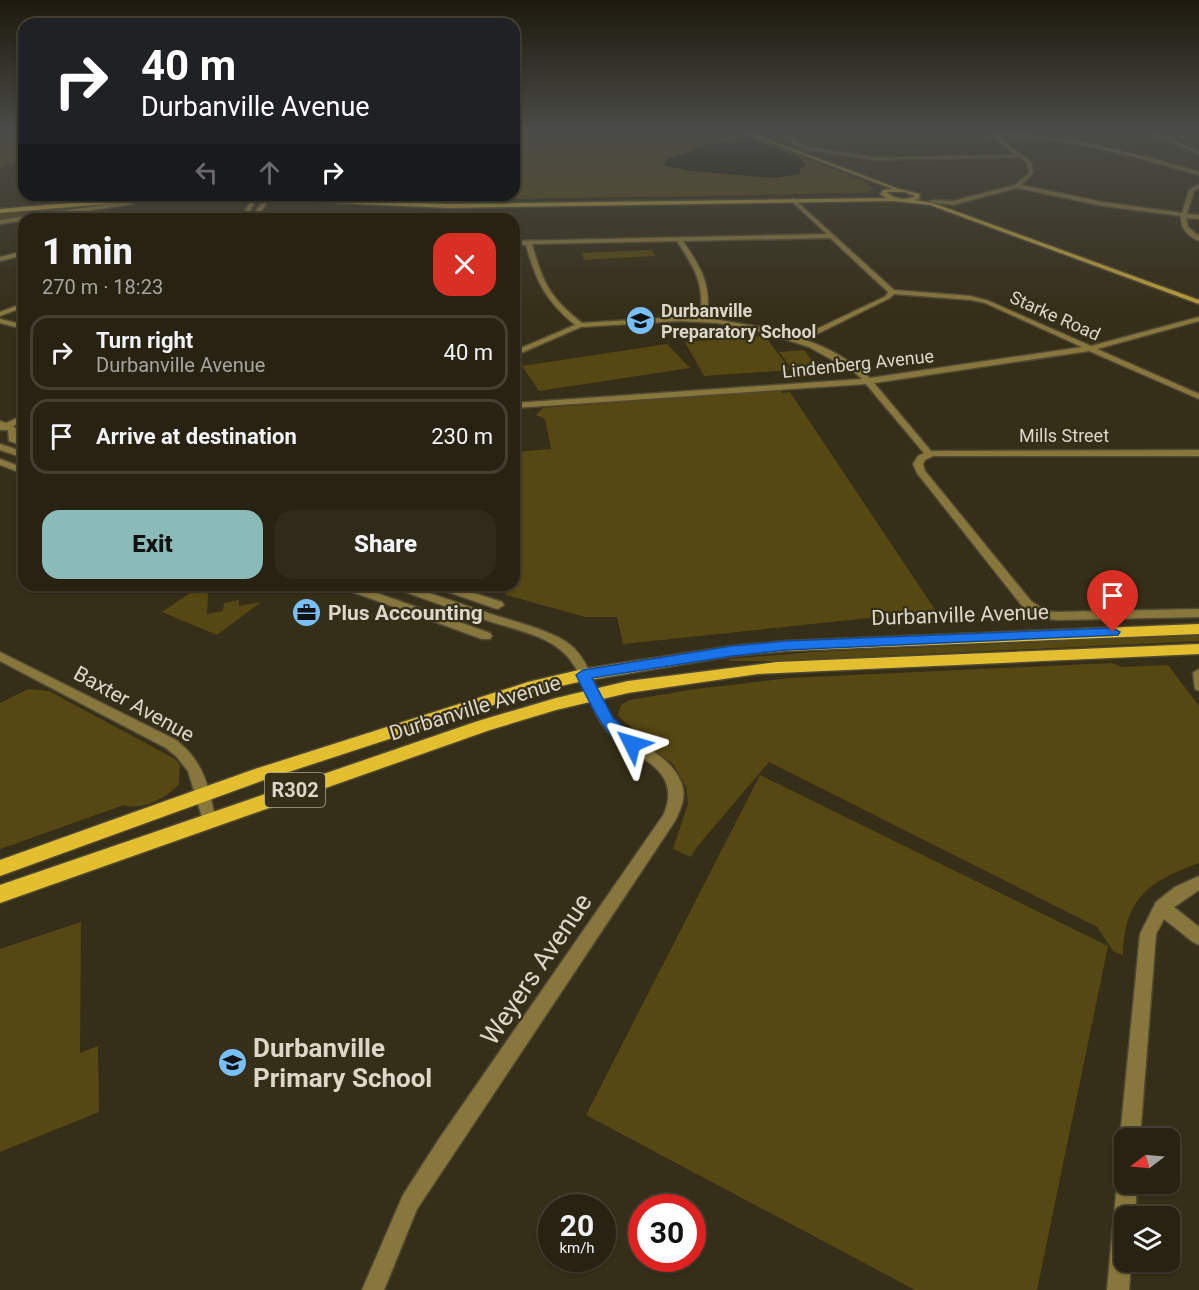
<!DOCTYPE html>
<html lang="en">
<head>
<meta charset="utf-8">
<style>
	:root { --surface:#282212; --page:#302a1b; --text:#f1f3f6; --muted:#a5a49f; --line:#443f32; --accent:#8bbbb9 }
	body { margin:0; font-family:Roboto,sans-serif; background:var(--page); color:var(--text); height:100vh; display:flex; flex-direction:column; font-size:22px; white-space:nowrap }
	* { box-sizing:border-box; margin:0 }
	p { font-size:20px; color:var(--muted) }
	.icon { flex:none; width:33px; height:33px; fill:none; stroke:currentColor; stroke-width:2; stroke-linecap:round; stroke-linejoin:round }
	.map { position:relative; flex:1; overflow:hidden }
	.side { position:absolute; left:18px; top:213px; width:502px; height:378px; display:flex; flex-direction:column; background:var(--surface); border-radius:18px; box-shadow:0 2px 4px #0004,0 0 0 2px var(--line) }
	.side>* { flex:none }
	.banner { position:absolute; left:18px; top:18px; width:502px; height:183px; border-radius:18px; box-shadow:0 2px 4px #0004,0 0 0 2px var(--line); background:#202124; color:#fff; overflow:hidden }
	.needle { width:39px; rotate:254deg }
	.fabs { position:absolute; left:1114px; top:1128px; display:grid; gap:12px }
	.fabs a { display:grid; place-items:center; width:66px; height:66px; border-radius:12px; background:var(--surface); box-shadow:0 2px 4px #0004,0 0 0 2px var(--line); font-size:30px }
	.speed { position:absolute; left:538px; top:1194px; display:flex; gap:12px; font-size:30px; font-weight:700; text-align:center }
	.speed>* { display:grid; place-content:center; width:78px; height:78px; border-radius:50%; background:var(--surface); box-shadow:0 2px 4px #0004,0 0 0 2px var(--line); line-height:1 }
	.speed small { font-size:15px; font-weight:400 }
	.speed .limit { border:9px solid #d22; background:#fff; color:#111 }
	.pin { position:absolute; display:grid; place-items:center; width:51px; height:51px; color:#fff; margin:-62px -26px; border-radius:50% 50% 50% 0; rotate:-45deg; box-shadow:0 0 6px #0007 }
	.pin .icon { rotate:45deg }
	.me { position:absolute; width:66px; margin:-33px; rotate:310deg; stroke-linejoin:round; filter:drop-shadow(0 0 4px #0008) }
	.turn { display:flex; align-items:center; gap:21px; height:126px; padding:0 24px; font-size:27px }
	.turn .icon { width:78px; height:78px; stroke-width:2.5 }
	.turn b { display:block; font-size:42px; line-height:51px }
	.lanes { display:flex; align-items:center; height:57px; padding:0 24px; background:#0003; justify-content:center; gap:30px; direction:ltr }
	.lanes .off { opacity:.35 }
	.round { display:grid; place-items:center; flex:none; width:63px; height:63px; border-radius:18px; background:var(--page) }
	.headline { display:flex; align-items:center; justify-content:space-between; height:102px; padding:0 24px }
	h1 { font-size:36px; font-weight:800; line-height:45px }
	.cta { display:flex; gap:12px; margin-top:auto; padding:12px 24px }
	.cta a { flex:1; height:69px; border-radius:18px; background:var(--accent); color:#111; font-size:24px; font-weight:800; line-height:69px; text-align:center }
	.cta a+a { background:var(--page); color:var(--text) }
	ul { padding:0; list-style:none }
	li { display:flex; align-items:center; gap:18px; height:75px; margin:0 12px 9px; padding:0 12px; border:3px solid var(--line); border-radius:18px }
	li div { flex:1 }
	li b { display:block; font-size:22px }
	li em { font-style:normal }
	.map>svg:first-child { display:block }
	.green { fill:#564813 }
	.water { fill:#181508 }
	.lines { fill:none; stroke-linecap:round; stroke-linejoin:round }
	.stream { stroke:#181508; stroke-width:1.5 }
	.street-casing { stroke:#504934; stroke-width:3 }
	.secondary-casing { stroke:#504934; stroke-width:3 }
	.primary-casing { stroke:#504934; stroke-width:3 }
	.street { fill:#88773c; fill-rule:evenodd }
	.secondary { fill:#bb9f38; fill-rule:evenodd }
	.primary { fill:#e3be2e; fill-rule:evenodd }
	.route { fill:#1a73e8; stroke:#114b97; stroke-width:1.5 }
	.labels { text-anchor:middle; stroke-width:4.5; stroke-linejoin:round; paint-order:stroke }
	.far-poi-label { font-size:18px; font-weight:bold; fill:#dbd7c9; stroke:#352e18; text-anchor:start }
	.far-street-label { font-size:18px; fill:#dbd7c9; stroke:#352e18 }
	.shield { fill:#352e18; stroke:#a9a494; stroke-width:1.5 }
	.shield-label { font-size:20px; font-weight:bold; fill:#dbd7c9 }
	.poi-label { font-size:21px; font-weight:bold; fill:#dbd7c9; stroke:#352e18; text-anchor:start }
	.street-label { font-size:21px; fill:#dbd7c9; stroke:#352e18 }
	.near-street-label { font-size:26px; fill:#dbd7c9; stroke:#352e18 }
	.near-poi-label { font-size:26px; font-weight:bold; fill:#dbd7c9; stroke:#352e18; text-anchor:start }
</style>
</head>
<body>
<div class="map">
<svg width="1199" height="1290" viewBox="0 0 1199 1290">
	<rect width="100%" height="100%" fill="#352e18"/>
	<!-- green -->
	<g class="green">
		<path d="M0 133H24V157L0 168Z"/>
		<path d="M515 133H741L864 181 873 190 864 193 451 200 369 198 371 195H514Z"/>
		<path d="M126 201 113 202 0 221V212L134 201Z"/>
		<path d="M652 250 655 256 584 260 582 253Z"/>
		<path d="M765 336 790 370 704 376 685 342Z"/>
		<path d="M667 344 690 368 539 391 522 366Z"/>
		<path d="M804 350 818 368 793 370 779 352Z"/>
		<path d="M781 390 782 393 790 392 936 611 623 644 617 617H585L506 595 505 585H514L515 452 551 449 545 419 536 415 543 408Z"/>
		<path d="M193 591 208 593 207 614 223 611 224 603 239 600V606L261 602 217 635 162 612Z"/>
		<path d="M1199 635V641L775 661H730L729 659 813 652Z"/>
		<path d="M1112 663 1122 667 1168 665 1199 706V863C1148 882 1125 897 1123 955L1114 952 1097 927 769 762 696 848 691 857 673 849 688 804 686 787 673 764 650 747 653 744 621 719 618 715 621 705 629 700 696 689 789 678Z"/>
		<path d="M28 689 49 691 175 759 180 765 179 784C167 798 142 811 124 805L0 849V703Z"/>
		<path d="M760 775 1108 946 1037 1290H915L586 1115Z"/>
		<path d="M81 922 80 1053 98 1046 99 1112 0 1152V949Z"/>
	</g>
	<!-- water -->
	<path class="water" d="M748 138 799 157 806 166 800 169V174L774 178 692 171 664 166 667 159 708 145Z"/>
	<g class="lines">
		<!-- stream -->
		<path class="stream" d="M746 136 748 138"/>
		<defs>
			<g id="street">
				<path d="M792 133H796L794 136 798 142 806 147 877 158 1016 155 989 134 983 133C1058 133 1128 150 1199 172V175C1131 156 1066 137 995 135L1031 162 1033 173 1021 185 1103 202 1182 213 1189 190 1199 184V188L1194 191 1187 214 1199 215V219L1186 218 1188 227 1199 236V241C1188 236 1180 229 1181 216L1103 206 1017 188 953 205 929 202 932 200 953 201 1015 185 1029 173 1027 163 1020 157 877 160 803 149 794 144 790 136Z"/>
				<path d="M1150 133H1155L1199 151V154Z"/>
				<path d="M1192 133H1199V135L1193 134Z"/>
				<path d="M793 198 894 290 971 296 989 301 1091 346 1199 317V321L1097 349 1199 394V399L1089 351 874 383 931 451 1199 450V456H933L925 460 923 464 925 471 1031 601 1046 611 1056 612 1199 609V617L1056 620 1039 617 1023 607 917 473 913 464 918 456 924 453 866 384 514 408V403L862 379 854 372 809 347 759 331 717 323 679 321 581 327 514 356V351L575 325C545 300 536 281 526 245H514V241L827 234 791 201ZM830 238 888 292 886 296 798 338 760 327 707 318C711 284 702 269 683 241ZM677 241C695 269 705 284 700 318L679 317 582 323C549 297 543 283 532 244ZM894 294 971 300 985 303 1082 347 870 378C853 362 828 347 805 340L890 298Z"/>
				<path d="M131 201 133 204 0 224V220Z"/>
				<path d="M251 201 254 203 246 219H240Z"/>
				<path d="M263 202 266 204 256 219H250Z"/>
				<path d="M24 251V255L0 261V257Z"/>
				<path d="M24 303V307L0 316V312Z"/>
				<path d="M0 319 24 325V329L0 323Z"/>
				<path d="M24 415V421L13 426 16 429V438L24 440V446L9 441 8 430H0V421L6 423Z"/>
				<path d="M0 444 24 452V458L0 450Z"/>
				<path d="M0 459 24 468V474L0 465Z"/>
				<path d="M337 585H354L490 633 492 636 490 639H482L339 587Z"/>
				<path d="M389 585H406C436 595 466 606 497 616 520 623 544 629 565 641 592 658 594 694 612 718 631 744 668 751 681 782 687 795 681 809 675 821L417 1209 384 1290H362L403 1195 439 1139 664 814C683 767 634 759 609 733 588 710 586 675 565 654 545 634 511 629 486 620 454 610 423 598 391 587Z"/>
				<path d="M432 585H449L502 602 504 605 498 609 494 608 434 587Z"/>
				<path d="M0 652 176 740C205 763 208 786 216 820L214 824 209 826 204 824 188 771 176 756 166 748 0 661Z"/>
				<path d="M1199 669V691L1195 689 1193 673Z"/>
				<path d="M1199 876V890L1174 907 1199 927V945L1193 942 1164 919 1156 934 1140 1138H1125V1146L1120 1138 1140 934 1156 902 1175 887Z"/>
				<path d="M1125 1175V1184H1137L1135 1216H1125V1262H1131L1129 1290H1107L1117 1184 1120 1177Z"/>
			</g>
			<g id="secondary">
				<path d="M745 133H751L899 189 920 194 919 199 914 200 933 203 1199 300V304L930 205 893 201 448 208 267 200 270 198 448 204 886 198 880 194 883 190 893 189ZM887 192H904L915 196C906 201 893 199 887 192Z"/>
				<path d="M130 198H254L257 200 254 202H130L0 213V209Z"/>
			</g>
			<g id="primary">
				<path d="M1199 624V634L786 651 732 656 583 681 530 693 264 780 0 876V860L252 770 528 682 583 669 732 646 786 641Z"/>
				<path d="M1199 644V654L758 674 628 693 556 710 490 730 0 903V885L478 721 556 698 628 681 777 662Z"/>
			</g>
		</defs>
		<!-- street casing -->
		<use href="#street" class="street-casing"/>
		<!-- secondary casing -->
		<use href="#secondary" class="secondary-casing"/>
		<!-- primary casing -->
		<use href="#primary" class="primary-casing"/>
		<!-- street -->
		<use href="#street" class="street"/>
		<!-- secondary -->
		<use href="#secondary" class="secondary"/>
		<!-- primary -->
		<use href="#primary" class="primary"/>
	</g>
	<!-- sky -->
	<linearGradient id="sky" x2="0" y2="1"><stop stop-color="#1d190d"/><stop offset="0.42" stop-color="#4b4c48"/><stop offset="1" stop-color="#4b4c48" stop-opacity="0"/></linearGradient>
	<rect width="1199" height="313" fill="url(#sky)"/>
	<!-- route -->
	<path class="route" d="M1113 628 1120 632 1118 635 786 650 732 656 592 678 613 718 638 740 640 744 638 748C612 756 585 693 576 675L583 670 732 646 786 641Z"/>
	<!-- icons -->
	<defs>
		<symbol id="school-disc" viewBox="-11 -11 22 22"><circle r="9.5" fill="#78bff7" stroke="#352e18"/><path d="M0-5L7-2L0 1L-7-2ZM-4 1L0 2.5L4 1V4Q0 6-4 4Z" fill="#111"/></symbol>
		<symbol id="office-disc" viewBox="-11 -11 22 22"><circle r="9.5" fill="#78bff7" stroke="#352e18"/><path d="M-6-3h4V-5.5h4V-3h4V5H-6ZM-1-4.5V-3h2v-1.5ZM-6 0V1H6V0Z" fill="#111"/></symbol>
	</defs>
	<g fill-rule="evenodd">
		<use href="#school-disc" x="624" y="304" width="33" height="33"/>
		<use href="#office-disc" x="290" y="596" width="33" height="33"/>
		<use href="#school-disc" x="216" y="1046" width="33" height="33"/>
	</g>
	<g class="labels">
		<!-- far-poi labels -->
		<g class="far-poi-label">
			<text x="661" y="317">Durbanville<tspan x="661" dy="21">Preparatory School</tspan></text>
		</g>
		<!-- far-street labels -->
		<g class="far-street-label">
			<text transform="translate(1055 316) rotate(24)" y="6">Starke Road</text>
			<text transform="translate(858 364) rotate(-6)" y="6">Lindenberg Avenue</text>
			<text x="1064" y="442">Mills Street</text>
		</g>
		<!-- shield labels -->
		<rect class="shield" x="265" y="773" width="60" height="34" rx="4.5"/>
		<g class="shield-label">
			<text x="295" y="797">R302</text>
		</g>
		<!-- poi labels -->
		<g class="poi-label">
			<text x="328" y="620">Plus Accounting</text>
		</g>
		<!-- street labels -->
		<g class="street-label">
			<text transform="translate(960 615) rotate(-2)" y="7">Durbanville Avenue</text>
			<text transform="translate(134 704) rotate(29)" y="7">Baxter Avenue</text>
			<text transform="translate(475 708) rotate(-17)" y="7">Durbanville Avenue</text>
		</g>
		<!-- near-street labels -->
		<g class="near-street-label">
			<text transform="translate(536 969) rotate(-56)" y="9">Weyers Avenue</text>
		</g>
		<!-- near-poi labels -->
		<g class="near-poi-label">
			<text x="253" y="1057">Durbanville<tspan x="253" dy="30">Primary School</tspan></text>
		</g>
	</g>
</svg>
<div class="fabs">
<a><svg class="needle" viewBox="-14 -14 28 28"><path d="M0-13l5 13h-10z" fill="#e53935"/><path d="M0 13l5-13h-10z" fill="#a5a49f"/></svg></a>
<a><svg class="icon" aria-label="layers" viewBox="0 0 24 24"><path d="M12 4l9 5-9 5-9-5zM3 14l9 5 9-5"/></svg></a>
</div>
<div class="speed"><div>20<small>km/h</small></div><div class="limit">30</div></div>
<div class="pin" style="left:1113px;top:632px;background:#d93025"><svg class="icon" aria-label="arrive" viewBox="0 0 24 24"><path d="M6 21V4h12l-3 4 3 4H6"/></svg></div>
<svg class="me" style="left:632px;top:744px" viewBox="-20 -20 40 40"><path d="M0-17L14 15 0 8-14 15z" fill="#1a73e8" stroke="#fff" stroke-width="4"/></svg>
<div class="banner">
<div class="turn"><svg class="icon" aria-label="right" viewBox="0 0 24 24"><path d="M7 20v-9h11M14 6l5 5-5 5"/></svg><div><b>40 m</b>Durbanville Avenue</div></div>
<div class="lanes"><svg class="icon off" aria-label="left" viewBox="0 0 24 24"><path d="M17 20v-9H6M10 6l-5 5 5 5"/></svg><svg class="icon off" aria-label="ahead" viewBox="0 0 24 24"><path d="M12 20V5M6 11l6-6 6 6"/></svg><svg class="icon" aria-label="right" viewBox="0 0 24 24"><path d="M7 20v-9h11M14 6l5 5-5 5"/></svg></div>
</div>
<section class="side">
<div class="headline"><div><h1>1 min</h1><p>270 m · 18:23</p></div><a class="round" style="background:#d93025;color:#fff"><svg class="icon" aria-label="close" viewBox="0 0 24 24"><path d="M6 6l12 12M18 6L6 18"/></svg></a></div>
<ul>
<li><svg class="icon" aria-label="right" viewBox="0 0 24 24"><path d="M7 20v-9h11M14 6l5 5-5 5"/></svg><div><b>Turn right</b><p>Durbanville Avenue</p></div><em>40 m</em></li>
<li><svg class="icon" aria-label="arrive" viewBox="0 0 24 24"><path d="M6 21V4h12l-3 4 3 4H6"/></svg><div><b>Arrive at destination</b></div><em>230 m</em></li>
</ul>
<div class="cta"><a>Exit</a><a>Share</a></div>
</section>
</div>
</body>
</html>
